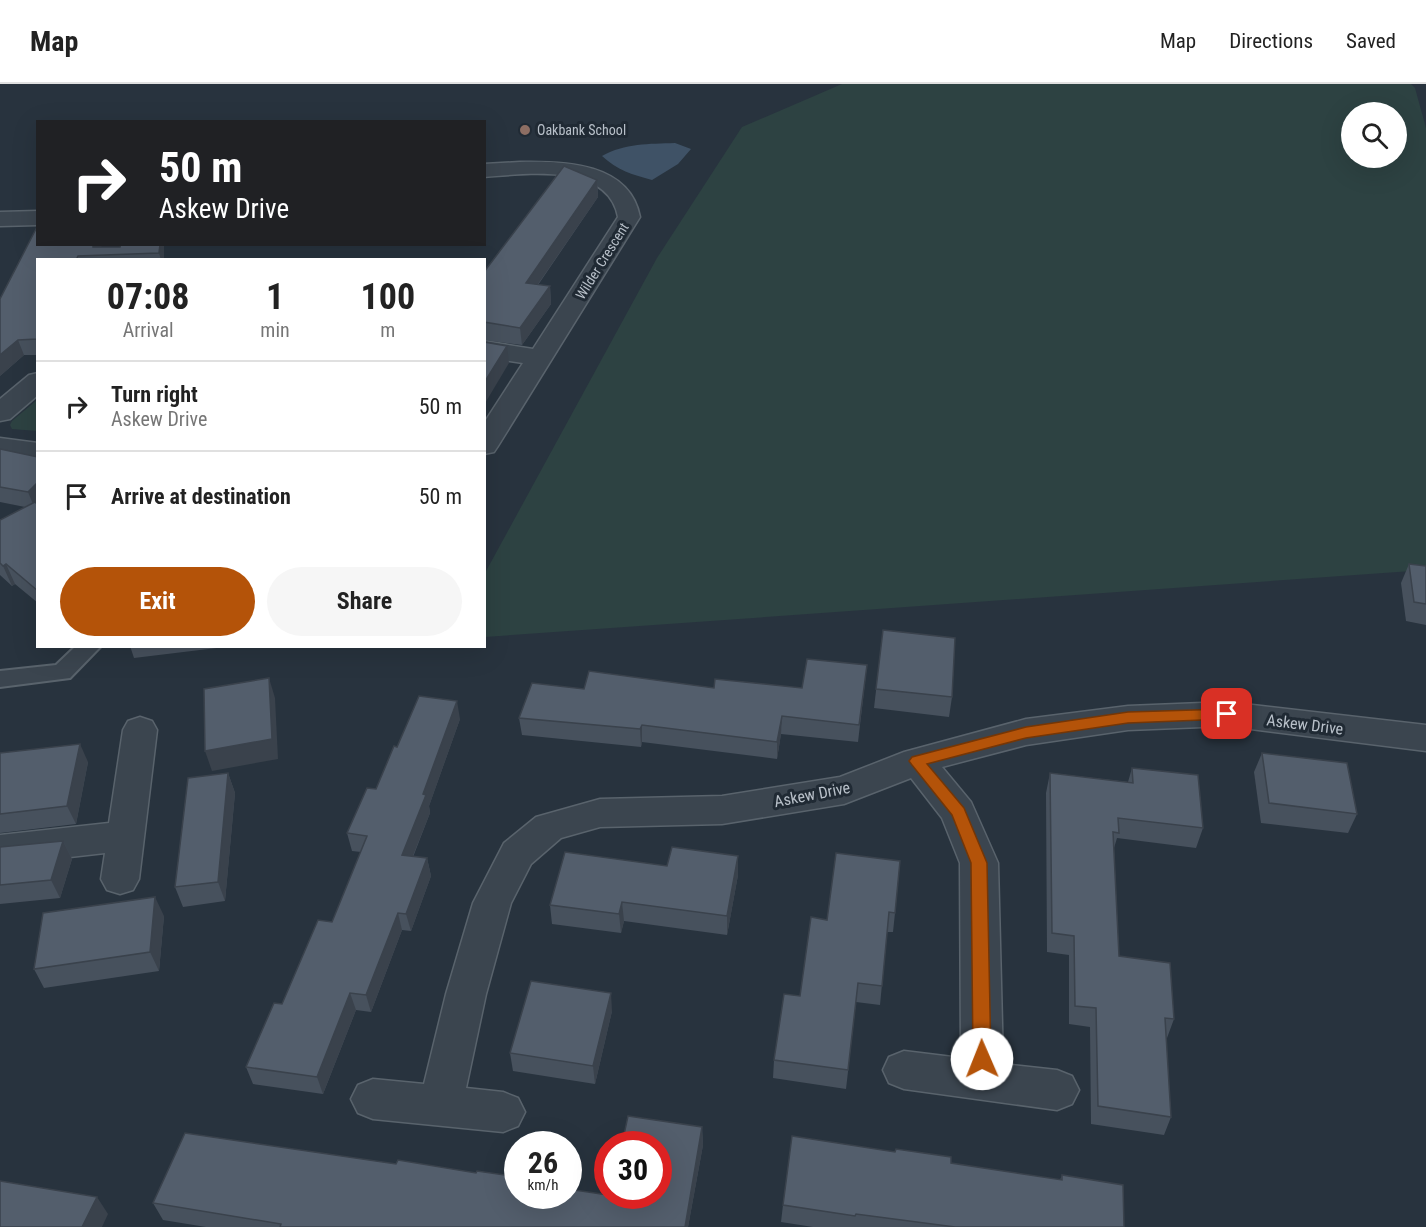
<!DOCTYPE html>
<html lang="en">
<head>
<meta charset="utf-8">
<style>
	:root { --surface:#fff; --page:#f6f6f6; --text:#222; --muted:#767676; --line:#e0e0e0; --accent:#b45309 }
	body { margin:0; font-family:"Roboto Condensed",sans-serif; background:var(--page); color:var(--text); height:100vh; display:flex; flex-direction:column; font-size:22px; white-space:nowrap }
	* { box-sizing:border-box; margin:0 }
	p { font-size:20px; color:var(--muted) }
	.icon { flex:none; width:33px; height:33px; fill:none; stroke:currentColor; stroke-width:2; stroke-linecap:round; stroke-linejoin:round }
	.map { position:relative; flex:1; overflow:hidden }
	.details { position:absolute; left:36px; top:174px; width:450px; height:390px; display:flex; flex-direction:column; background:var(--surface); border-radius:0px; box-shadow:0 6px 24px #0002 }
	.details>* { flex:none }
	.banner { position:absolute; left:36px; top:36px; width:450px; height:126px; border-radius:0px; box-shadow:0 6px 24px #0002; background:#202124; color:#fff; overflow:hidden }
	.buttons { position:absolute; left:1341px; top:18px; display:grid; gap:12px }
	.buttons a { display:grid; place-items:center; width:66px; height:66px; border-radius:50%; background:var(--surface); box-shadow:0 6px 24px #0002; font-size:30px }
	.speed { position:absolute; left:504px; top:1047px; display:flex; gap:12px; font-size:30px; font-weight:700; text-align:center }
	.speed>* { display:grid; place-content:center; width:78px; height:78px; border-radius:50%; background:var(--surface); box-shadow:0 6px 24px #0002; line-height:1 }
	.speed small { font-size:15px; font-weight:400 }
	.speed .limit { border:9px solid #d22; background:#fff; color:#111 }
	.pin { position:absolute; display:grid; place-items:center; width:51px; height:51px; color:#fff; margin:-26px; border-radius:12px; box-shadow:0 3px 9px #0006 }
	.me { position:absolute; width:66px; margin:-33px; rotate:359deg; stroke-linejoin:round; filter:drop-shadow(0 0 4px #0008) }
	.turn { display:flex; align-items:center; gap:21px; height:126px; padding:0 24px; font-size:27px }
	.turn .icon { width:78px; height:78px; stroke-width:2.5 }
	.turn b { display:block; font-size:42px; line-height:51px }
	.eta { display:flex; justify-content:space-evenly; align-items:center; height:102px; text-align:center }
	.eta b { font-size:36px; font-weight:700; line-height:42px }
	.cta { display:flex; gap:12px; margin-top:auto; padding:12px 24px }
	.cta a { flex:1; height:69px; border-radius:36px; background:var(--accent); color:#fff; font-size:24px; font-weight:700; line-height:69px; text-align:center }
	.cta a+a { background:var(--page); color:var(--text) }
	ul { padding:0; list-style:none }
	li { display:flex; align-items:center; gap:18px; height:90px; padding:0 24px; border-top:2px solid var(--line) }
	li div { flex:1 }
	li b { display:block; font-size:22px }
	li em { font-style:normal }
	header { display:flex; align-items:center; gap:36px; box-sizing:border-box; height:84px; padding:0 30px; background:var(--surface); border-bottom:2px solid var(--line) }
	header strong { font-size:28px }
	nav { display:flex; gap:33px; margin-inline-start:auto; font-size:21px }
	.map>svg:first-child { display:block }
	.green { fill:#2d4242; fill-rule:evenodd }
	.water { fill:#3f5266 }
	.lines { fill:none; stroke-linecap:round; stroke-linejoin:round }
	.service-casing { stroke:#59636c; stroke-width:4 }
	.minor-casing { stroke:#59636c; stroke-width:3 }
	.service { fill:#3b454f; fill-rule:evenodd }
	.minor { fill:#3b454f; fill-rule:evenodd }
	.wall { fill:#47515d }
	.shaded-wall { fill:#3a424c }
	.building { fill:#535e6c; stroke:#3a424c; stroke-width:1.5 }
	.route { fill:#b45309; stroke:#753606; stroke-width:1.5 }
	.education-dot { fill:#8d6e63; stroke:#202a34; stroke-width:2 }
	.labels { text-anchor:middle; stroke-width:6; stroke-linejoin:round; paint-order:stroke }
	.far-poi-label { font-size:14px; fill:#b8c0c9; stroke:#202a34; text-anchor:start }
	.far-street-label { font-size:14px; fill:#b8c0c9; stroke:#202a34 }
	.street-label { font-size:16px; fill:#b8c0c9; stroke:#202a34 }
</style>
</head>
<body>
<header>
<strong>Map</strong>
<nav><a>Map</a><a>Directions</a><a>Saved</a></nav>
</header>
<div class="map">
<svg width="1426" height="1143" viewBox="0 0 1426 1143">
	<rect width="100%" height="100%" fill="#28333e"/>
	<!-- green -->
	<g class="green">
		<path d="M842 0H1411L1415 4 1426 44V486L485 553V489L657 174 742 43ZM1352 28H1396V74H1352Z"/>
		<path d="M37 316V347L12 345 10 341 12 337Z"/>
	</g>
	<!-- water -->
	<path class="water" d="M675 59 691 65 678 80 652 96C633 91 617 86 602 72 625 59 649 60 675 59Z"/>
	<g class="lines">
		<defs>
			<path id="service" d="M76 562H101L70 594 0 603V587L56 581Z"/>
			<g id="minor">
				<path d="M520 78C565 77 630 79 640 133L498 362 494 368 484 370V339L523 279 484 273V257L533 265 618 133C608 78 525 90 484 93V80Z"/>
				<path d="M38 127V141L0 142V128Z"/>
				<path d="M38 289V311L10 335 0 337V315L29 291Z"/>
				<path d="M0 354 38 359V376L0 370Z"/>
				<path d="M1227 618 1426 641V667L1227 642 1128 646 1026 661 942 683 971 718 998 779 1003 980 1057 986 1072 992 1079 1006 1072 1020 1057 1026 904 1005 889 999 883 986 889 973 904 967 961 974 960 779 942 734 911 694 844 720 722 740 600 743 561 754 531 780 511 819 486 910 466 1004 503 1008 518 1014 525 1028 518 1042 503 1048 373 1035 358 1029 351 1015 358 1001 373 995 424 1000 446 910 473 819 504 759 536 733 600 715 722 712 840 693 904 668 1026 635 1128 622Z"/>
				<path d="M140 633 152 637 157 646 139 795 133 806 120 810 107 806 101 795 105 769 0 781V751L109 739 123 646 128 637Z"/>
			</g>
		</defs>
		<!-- service casing -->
		<use href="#service" class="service-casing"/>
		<!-- minor casing -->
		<use href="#minor" class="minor-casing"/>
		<!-- service -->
		<use href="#service" class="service"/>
		<!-- minor -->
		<use href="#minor" class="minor"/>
	</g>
	<!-- wall -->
	<g class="wall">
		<path d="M597 96 598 113 538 201 550 202 551 220 522 261 484 256V188Z"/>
		<path d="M38 160H102L101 163H120L121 160H164V176H38V271H24L0 292Z"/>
		<path d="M0 365 38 373V519L15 500 12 502 0 491V436L25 423 0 418Z"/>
		<path d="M1409 480 1426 482V541L1406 537 1401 499Z"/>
		<path d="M883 546 952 613 949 633 874 624Z"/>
		<path d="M130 562H233L134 574Z"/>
		<path d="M867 581 858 658 781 650 777 675 642 658 641 663 522 651 519 634 584 605 802 604Z"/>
		<path d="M460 635 429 722 430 729 413 773 427 774 431 792 411 847 402 846 371 928 356 926 323 1010 253 1000 246 983 282 920 332 838 361 768 352 767 347 749 376 705 397 663Z"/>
		<path d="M0 669 88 678 76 740 0 749Z"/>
		<path d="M1262 669 1357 730 1348 749 1261 739 1254 688Z"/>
		<path d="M1132 684 1203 744 1196 764 1117 754 1114 764 1119 872 1174 935 1167 954H1166L1171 1033 1164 1051 1091 1040 1090 943 1069 940V871L1047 868 1046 709 1050 689 1128 698Z"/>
		<path d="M228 689 235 709 225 817 183 823 175 803Z"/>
		<path d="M63 757 72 775 60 814 0 820V763Z"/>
		<path d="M836 769 895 829 893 848H887L880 921 856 918 846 1005 773 994 774 976 800 912 827 836Z"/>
		<path d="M738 772V791L727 851 624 837 621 849 552 840 550 821 667 782Z"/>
		<path d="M164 832 159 887 44 904 34 885Z"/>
		<path d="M612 927 595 1000 513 987 510 969Z"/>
		<path d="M702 1043 703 1061 688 1143H206L163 1136 153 1119 518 1112 608 1111 658 1112Z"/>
		<path d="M951 1079 1060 1096 1062 1091 1124 1143H813L781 1138 783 1121Z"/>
	</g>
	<!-- shaded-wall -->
	<g class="shaded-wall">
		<path d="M597 96 598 113 527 216 526 199Z"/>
		<path d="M93 160H102L99 172 93 163Z"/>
		<path d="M160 160H164V176H161L159 169Z"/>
		<path d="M550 202 551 220 522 261 520 244Z"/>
		<path d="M18 256 24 271 0 292V271Z"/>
		<path d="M507 262 509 279 484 321V299Z"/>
		<path d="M38 398V422L35 425 28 408Z"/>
		<path d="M6 480 15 500 12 502 3 482Z"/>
		<path d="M269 594 275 614 278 675 212 687 205 667Z"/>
		<path d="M457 617 460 635 429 722 430 729 406 789 402 771 423 710Z"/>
		<path d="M782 632 781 650 777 675V658Z"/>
		<path d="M642 641V658L641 663 640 645Z"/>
		<path d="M80 660 88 678 76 740 67 722Z"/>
		<path d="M228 689 235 709 225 817 218 798Z"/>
		<path d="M63 757 72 775 60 814 51 796Z"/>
		<path d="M738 772V791L727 851V832Z"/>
		<path d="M427 774 431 792 411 847 406 830Z"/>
		<path d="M155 813 164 832 159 887 150 868Z"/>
		<path d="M622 818 624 837 621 849 619 830Z"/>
		<path d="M398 829 402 846 371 928 366 911Z"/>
		<path d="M350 909 356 926 323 1010 317 993Z"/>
		<path d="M611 909 612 927 595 1000 593 982Z"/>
		<path d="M702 1043 703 1061 688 1143H685Z"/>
		<path d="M97 1113 108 1130 102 1143H82Z"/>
	</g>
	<!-- building -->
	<g class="building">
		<path d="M564 82 597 96 526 199 550 202 520 244 484 238V188Z"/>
		<path d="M38 141V160H93V163H120L121 160H160L159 169 78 172 76 176H38V253L37 255 18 256 0 271V215Z"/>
		<path d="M484 258 507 262 484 299Z"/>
		<path d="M0 365 38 373V398L28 408 0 403Z"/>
		<path d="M35 418 38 421V507L6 480 3 482 0 479V436Z"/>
		<path d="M1409 480 1426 482V520L1414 518Z"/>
		<path d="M883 546 955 554 952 613 876 605Z"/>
		<path d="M807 575 867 581 859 641 782 632 777 658 642 641 640 645 519 634 532 599 584 605 589 587 714 604 715 595 802 604Z"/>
		<path d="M269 594 272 655 205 667 204 605Z"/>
		<path d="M419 612 457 617 423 710 426 711 402 771 427 774 406 830 398 829 366 911 350 909 317 993 246 983 274 919 282 920 318 836 332 838 367 752 347 749 367 704 376 705 394 662 397 663Z"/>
		<path d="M80 660 67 722 0 730V669Z"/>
		<path d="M1262 669 1347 679 1357 730 1269 719Z"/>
		<path d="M1132 684 1198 691 1203 744 1118 734 1119 749 1113 748 1119 872 1170 879 1174 935 1165 934 1171 1033 1098 1022 1096 924 1075 922 1074 852 1052 849 1050 689 1133 699Z"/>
		<path d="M228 689 218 798 175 803 188 694Z"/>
		<path d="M63 757 51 796 0 801V763Z"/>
		<path d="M672 763 738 772 727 832 622 818 619 830 550 821 565 768 667 782Z"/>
		<path d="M836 769 900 777 895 829 889 828 882 902 858 899 848 986 774 976 784 910 800 912 811 833 827 836Z"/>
		<path d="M155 813 150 868 34 885 43 829Z"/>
		<path d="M531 897 611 909 593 982 510 969Z"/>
		<path d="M628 1032 702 1043 685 1143H280L281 1140 153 1119 185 1049 396 1080 398 1076 476 1089 477 1087 518 1093V1112H568V1105L608 1111V1112H658V1060H622Z"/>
		<path d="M792 1052 895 1068 896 1065 951 1073V1079L1062 1096V1091L1123 1101 1124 1143H955L856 1130 855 1132 783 1121Z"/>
		<path d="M0 1097 97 1113 82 1143H0Z"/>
	</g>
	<!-- route -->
	<path class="route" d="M1227 625 1234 630 1227 635 1128 639 1026 654 927 680 964 724 987 779 991 975 988 980 982 982 976 980 973 975 971 779 952 731 912 681 909 677 912 673 1026 643 1128 628Z"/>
	<!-- markers -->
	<circle class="education-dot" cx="525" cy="46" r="6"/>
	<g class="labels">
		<!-- far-poi labels -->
		<g class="far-poi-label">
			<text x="537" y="51">Oakbank School</text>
		</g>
		<!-- far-street labels -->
		<g class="far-street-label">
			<text transform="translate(602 177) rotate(-58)" y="5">Wilder Crescent</text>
		</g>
		<!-- street labels -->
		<g class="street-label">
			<text transform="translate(1305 640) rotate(7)" y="6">Askew Drive</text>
			<text transform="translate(812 710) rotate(-11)" y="6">Askew Drive</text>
		</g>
	</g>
</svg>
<div class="buttons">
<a><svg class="icon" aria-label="search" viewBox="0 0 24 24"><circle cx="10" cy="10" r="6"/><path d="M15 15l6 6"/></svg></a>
</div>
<div class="speed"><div>26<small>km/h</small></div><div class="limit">30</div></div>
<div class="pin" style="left:1227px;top:630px;background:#d93025"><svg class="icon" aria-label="arrive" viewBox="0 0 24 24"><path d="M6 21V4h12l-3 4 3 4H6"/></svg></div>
<svg class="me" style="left:982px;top:975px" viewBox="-20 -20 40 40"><circle r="19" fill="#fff"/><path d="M0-13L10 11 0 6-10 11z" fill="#b45309"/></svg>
<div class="banner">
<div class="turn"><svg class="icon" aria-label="right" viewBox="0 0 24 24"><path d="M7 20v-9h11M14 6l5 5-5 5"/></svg><div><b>50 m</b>Askew Drive</div></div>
</div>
<section class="details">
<div class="eta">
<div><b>07:08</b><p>Arrival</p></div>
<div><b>1</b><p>min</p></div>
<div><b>100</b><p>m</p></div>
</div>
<ul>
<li><svg class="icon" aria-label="right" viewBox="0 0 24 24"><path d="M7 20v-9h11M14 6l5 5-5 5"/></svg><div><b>Turn right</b><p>Askew Drive</p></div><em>50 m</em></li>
<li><svg class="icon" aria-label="arrive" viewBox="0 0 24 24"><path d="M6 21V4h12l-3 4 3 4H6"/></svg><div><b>Arrive at destination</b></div><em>50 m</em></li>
</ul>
<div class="cta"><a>Exit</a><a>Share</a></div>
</section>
</div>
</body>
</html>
